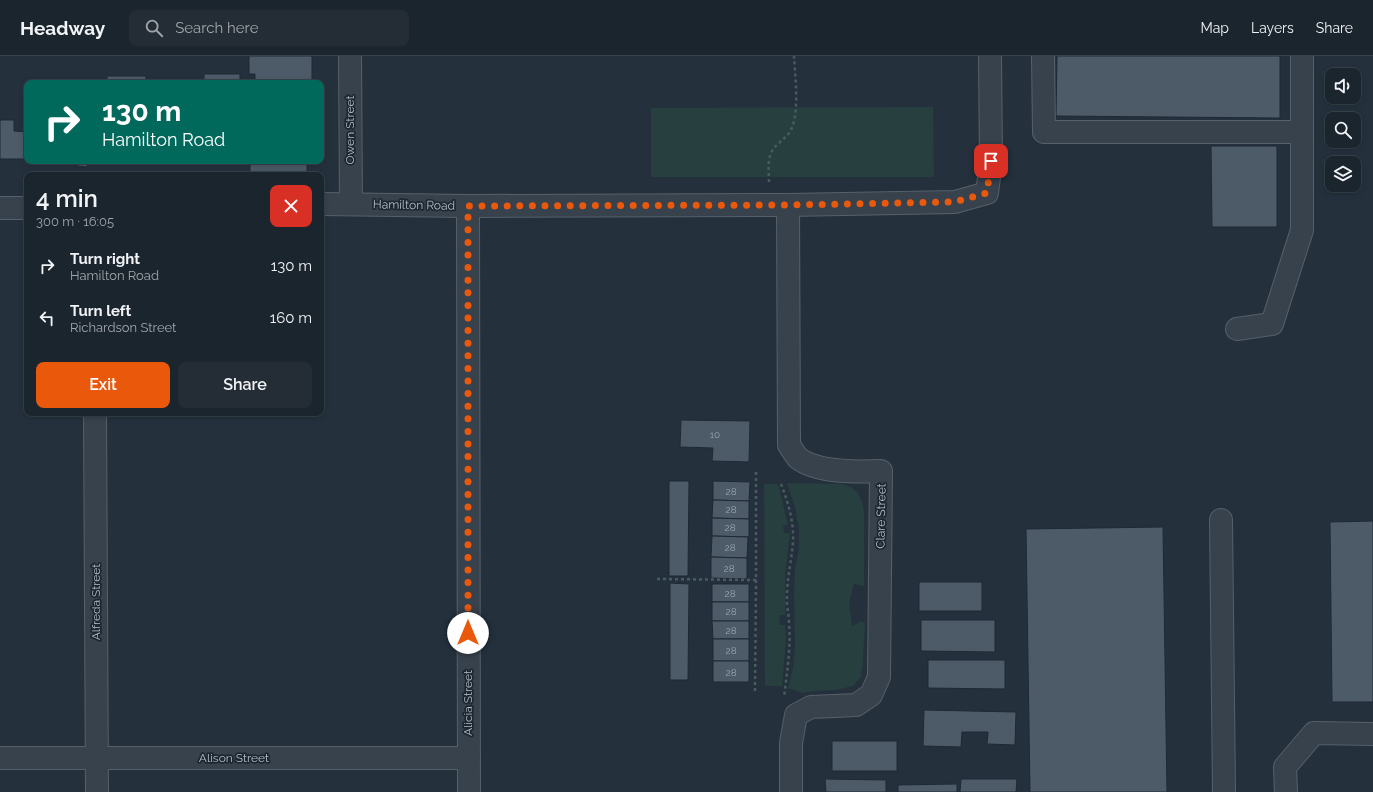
<!DOCTYPE html>
<html lang="en">
<head>
<meta charset="utf-8">
<style>
	:root { --surface:#1b252e; --page:#242d36; --text:#f1f3f6; --muted:#a0a5aa; --line:#39424a; --accent:#ea580c }
	body { margin:0; font-family:Raleway,sans-serif; background:var(--page); color:var(--text); height:100vh; display:flex; flex-direction:column; font-size:15px; white-space:nowrap }
	* { box-sizing:border-box; margin:0 }
	p { font-size:13px; color:var(--muted) }
	.icon { flex:none; width:22px; height:22px; fill:none; stroke:currentColor; stroke-width:2; stroke-linecap:round; stroke-linejoin:round }
	.map { position:relative; flex:1; overflow:hidden }
	.panel { position:absolute; left:24px; top:116px; width:300px; height:244px; display:flex; flex-direction:column; background:var(--surface); border-radius:8px; box-shadow:0 2px 6px #0003,0 0 0 1px var(--line) }
	.panel>* { flex:none }
	.guide { position:absolute; left:24px; top:24px; width:300px; height:84px; border-radius:8px; box-shadow:0 2px 6px #0003,0 0 0 1px var(--line); background:#00695c; color:#fff; overflow:hidden }
	.tools { position:absolute; left:1325px; top:12px; display:grid; gap:8px }
	.tools a { display:grid; place-items:center; width:36px; height:36px; border-radius:8px; background:var(--surface); box-shadow:0 2px 6px #0003,0 0 0 1px var(--line); font-size:20px }
	.pin { position:absolute; display:grid; place-items:center; width:34px; height:34px; color:#fff; margin:-17px; border-radius:8px; box-shadow:0 2px 6px #0006 }
	.me { position:absolute; width:44px; margin:-22px; rotate:0deg; stroke-linejoin:round; filter:drop-shadow(0 0 3px #0008) }
	.turn { display:flex; align-items:center; gap:14px; height:84px; padding:0 12px; font-size:18px }
	.turn .icon { width:52px; height:52px; stroke-width:2.5 }
	.turn b { display:block; font-size:28px; line-height:34px }
	.round { display:grid; place-items:center; flex:none; width:42px; height:42px; border-radius:8px; background:var(--page) }
	.headline { display:flex; align-items:center; justify-content:space-between; height:68px; padding:0 12px }
	h1 { font-size:24px; font-weight:600; line-height:30px }
	.button { display:flex; gap:8px; margin-top:auto; padding:8px 12px }
	.button a { flex:1; height:46px; border-radius:8px; background:var(--accent); color:#fff; font-size:16px; font-weight:600; line-height:46px; text-align:center }
	.button a+a { background:var(--page); color:var(--text) }
	ul { padding:0; list-style:none }
	li { display:flex; align-items:center; gap:12px; height:52px; padding:0 12px }
	li div { flex:1 }
	li b { display:block; font-size:15px }
	li em { font-style:normal }
	header { display:flex; align-items:center; gap:24px; box-sizing:border-box; height:56px; padding:0 20px; background:var(--surface); border-bottom:1px solid var(--line) }
	header strong { font-size:19px }
	nav { display:flex; gap:22px; margin-inline-start:auto; font-size:14px }
	.search { width:280px; height:36px; background:var(--page); display:flex; align-items:center; gap:10px; box-sizing:border-box; padding:0 14px; border-radius:8px; color:var(--muted); font-size:15px }
	.map>svg:first-child { display:block }
	.green { fill:#273f3f }
	.building { fill:#4d5a68; stroke:#1f2934 }
	.lines { fill:none; stroke-linecap:round; stroke-linejoin:round }
	.minor-casing { stroke:#56606b; stroke-width:24 }
	.path { stroke:#465c5d; stroke-width:2.5; stroke-dasharray:3 3; stroke-linecap:butt }
	.minor { stroke:#38424d; stroke-width:22 }
	.route { stroke:#ea580c; stroke-width:7; stroke-dasharray:0 12.6 }
	.labels { text-anchor:middle; stroke-width:3.5; stroke-linejoin:round; paint-order:stroke }
	.number-label { font-size:10px; fill:#9aa4b0 }
	.street-label { font-size:12px; fill:#b4bdc8; stroke:#1d2732 }
</style>
</head>
<body>
<header>
<strong>Headway</strong>
<div class="search"><svg class="icon" aria-label="search" viewBox="0 0 24 24"><circle cx="10" cy="10" r="6"/><path d="M15 15l6 6"/></svg>Search here</div>
<nav><a>Map</a><a>Layers</a><a>Share</a></nav>
</header>
<div class="map">
<svg width="1373" height="736" viewBox="0 0 1373 736">
	<rect width="100%" height="100%" fill="#24313d"/>
	<!-- green -->
	<g class="green">
		<path d="M933 51 934 121H651V52Z"/>
		<path d="M787 427 841 428 851 431 857 436 862 445 864 457V530L858 529 854 527 849 548 852 570 862 565 865 567 863 605 861 621 853 630 836 634 813 635 803 637 788 632 793 612 795 589 794 537 795 512 799 492V472L795 451Z"/>
		<path d="M764 428H777L779 431 788 469H783L784 477H790L785 519V559H780L779 569H785L786 583 782 630H765Z"/>
	</g>
	<!-- building -->
	<g class="building">
		<path d="M249 0H312V27H255V18H249Z"/>
		<path d="M1057 0H1280V62L1056 60Z"/>
		<rect x="204" y="18" width="36" height="9"/>
		<rect x="107" y="20" width="39" height="7"/>
		<path d="M0 64H14V75L27 76V103H0Z"/>
		<path d="M1211 90H1277V171H1212Z"/>
		<path d="M77 105H88L87 111 77 110Z"/>
		<rect x="124" y="105" width="25" height="2"/>
		<rect x="168" y="105" width="24" height="2"/>
		<path d="M250 105H311L307 106V116H250Z"/>
		<path d="M681 364 750 365 749 406 712 405 713 392 680 391Z"/>
		<path d="M669 425H689L688 520H669Z"/>
		<path d="M713 425 750 426 749 445 713 444Z"/>
		<path d="M713 444 749 445V463L712 462Z"/>
		<path d="M712 462 749 463V481L712 480Z"/>
		<path d="M1373 465V646H1332L1330 466Z"/>
		<path d="M1163 471 1167 736H1030L1026 473Z"/>
		<path d="M712 480 748 481 747 502 711 501Z"/>
		<path d="M711 501 747 502V523L711 522Z"/>
		<rect x="919" y="526" width="63" height="29"/>
		<path d="M670 527 689 528 688 624H670Z"/>
		<rect x="712" y="528" width="37" height="18"/>
		<rect x="712" y="546" width="37" height="19"/>
		<path d="M921 564H995V596L921 595Z"/>
		<path d="M712 565H749V583H713Z"/>
		<rect x="713" y="583" width="36" height="22"/>
		<path d="M928 604H1005V633L928 632Z"/>
		<rect x="713" y="605" width="36" height="21"/>
		<path d="M924 654 1016 656 1015 689 987 688 988 676H962L961 691 923 690Z"/>
		<rect x="832" y="685" width="65" height="30"/>
		<path d="M825 723 886 724V736H826Z"/>
		<path d="M961 723H1017L1016 736H960Z"/>
		<path d="M957 728V736H898V729Z"/>
	</g>
	<g class="lines">
		<defs>
			<g id="minor">
				<path d="M350 0 351 148"/>
				<path d="M1043 0 1044 76H1302"/>
				<path d="M321 148 468 150 788 149 955 146 987 137 991 105 990 0"/>
				<path d="M788 149 789 389C792 393 795 399 798 402 817 417 858 416 881 415L879 621 871 639 856 649 811 651 796 659 791 687V736"/>
				<path d="M468 150 469 736"/>
				<path d="M0 152H27"/>
				<path d="M1237 273 1272 268 1302 174V0"/>
				<path d="M95 357 97 736"/>
				<path d="M1221 464 1224 736"/>
				<path d="M0 702H468"/>
				<path d="M1286 736 1285 711 1314 677 1373 678"/>
			</g>
		</defs>
		<!-- minor casing -->
		<use href="#minor" class="minor-casing"/>
		<!-- path -->
		<g class="path">
			<path d="M769 126C769 117 767 104 772 95 778 85 789 82 793 69 799 48 795 21 794 0"/>
			<path d="M781 428C788 446 794 466 793 485 792 503 787 521 787 540 786 549 789 558 789 567 791 592 787 616 784 641"/>
			<path d="M657 523 756 524V416"/>
			<path d="M755 635 756 524"/>
		</g>
		<!-- minor -->
		<use href="#minor" class="minor"/>
	</g>
	<g class="lines">
		<!-- route -->
		<path class="route" d="M468 577V150L788 149 954 146 987 137 991 105"/>
	</g>
	<g class="labels">
		<!-- number labels -->
		<g class="number-label">
			<text x="715" y="382">10</text>
			<text x="731" y="439">28</text>
			<text x="731" y="457">28</text>
			<text x="730" y="475">28</text>
			<text x="730" y="495">28</text>
			<text x="729" y="516">28</text>
			<text x="730" y="541">28</text>
			<text x="731" y="559">28</text>
			<text x="731" y="578">28</text>
			<text x="731" y="598">28</text>
			<text x="731" y="620">28</text>
		</g>
		<!-- street labels -->
		<g class="street-label">
			<text transform="translate(350 74) rotate(-90)" y="4">Owen Street</text>
			<text transform="translate(414 149) rotate(1)" y="4">Hamilton Road</text>
			<text transform="translate(881 460) rotate(-89)" y="4">Clare Street</text>
			<text transform="translate(96 546) rotate(-90)" y="4">Alfreda Street</text>
			<text transform="translate(468 647) rotate(-90)" y="4">Alicia Street</text>
			<text x="234" y="706">Alison Street</text>
		</g>
	</g>
</svg>
<div class="tools">
<a><svg class="icon" aria-label="sound" viewBox="0 0 24 24"><path d="M4 9h4l5-4v14l-5-4H4zM17 9q2 3 0 6"/></svg></a>
<a><svg class="icon" aria-label="search" viewBox="0 0 24 24"><circle cx="10" cy="10" r="6"/><path d="M15 15l6 6"/></svg></a>
<a><svg class="icon" aria-label="layers" viewBox="0 0 24 24"><path d="M12 4l9 5-9 5-9-5zM3 14l9 5 9-5"/></svg></a>
</div>
<div class="pin" style="left:991px;top:105px;background:#d93025"><svg class="icon" aria-label="arrive" viewBox="0 0 24 24"><path d="M6 21V4h12l-3 4 3 4H6"/></svg></div>
<svg class="me" style="left:468px;top:577px" viewBox="-20 -20 40 40"><circle r="19" fill="#fff"/><path d="M0-13L10 11 0 6-10 11z" fill="#ea580c"/></svg>
<div class="guide">
<div class="turn"><svg class="icon" aria-label="right" viewBox="0 0 24 24"><path d="M7 20v-9h11M14 6l5 5-5 5"/></svg><div><b>130 m</b>Hamilton Road</div></div>
</div>
<section class="panel">
<div class="headline"><div><h1>4 min</h1><p>300 m · 16:05</p></div><a class="round" style="background:#d93025;color:#fff"><svg class="icon" aria-label="close" viewBox="0 0 24 24"><path d="M6 6l12 12M18 6L6 18"/></svg></a></div>
<ul>
<li><svg class="icon" aria-label="right" viewBox="0 0 24 24"><path d="M7 20v-9h11M14 6l5 5-5 5"/></svg><div><b>Turn right</b><p>Hamilton Road</p></div><em>130 m</em></li>
<li><svg class="icon" aria-label="left" viewBox="0 0 24 24"><path d="M17 20v-9H6M10 6l-5 5 5 5"/></svg><div><b>Turn left</b><p>Richardson Street</p></div><em>160 m</em></li>
</ul>
<div class="button"><a>Exit</a><a>Share</a></div>
</section>
</div>
</body>
</html>
